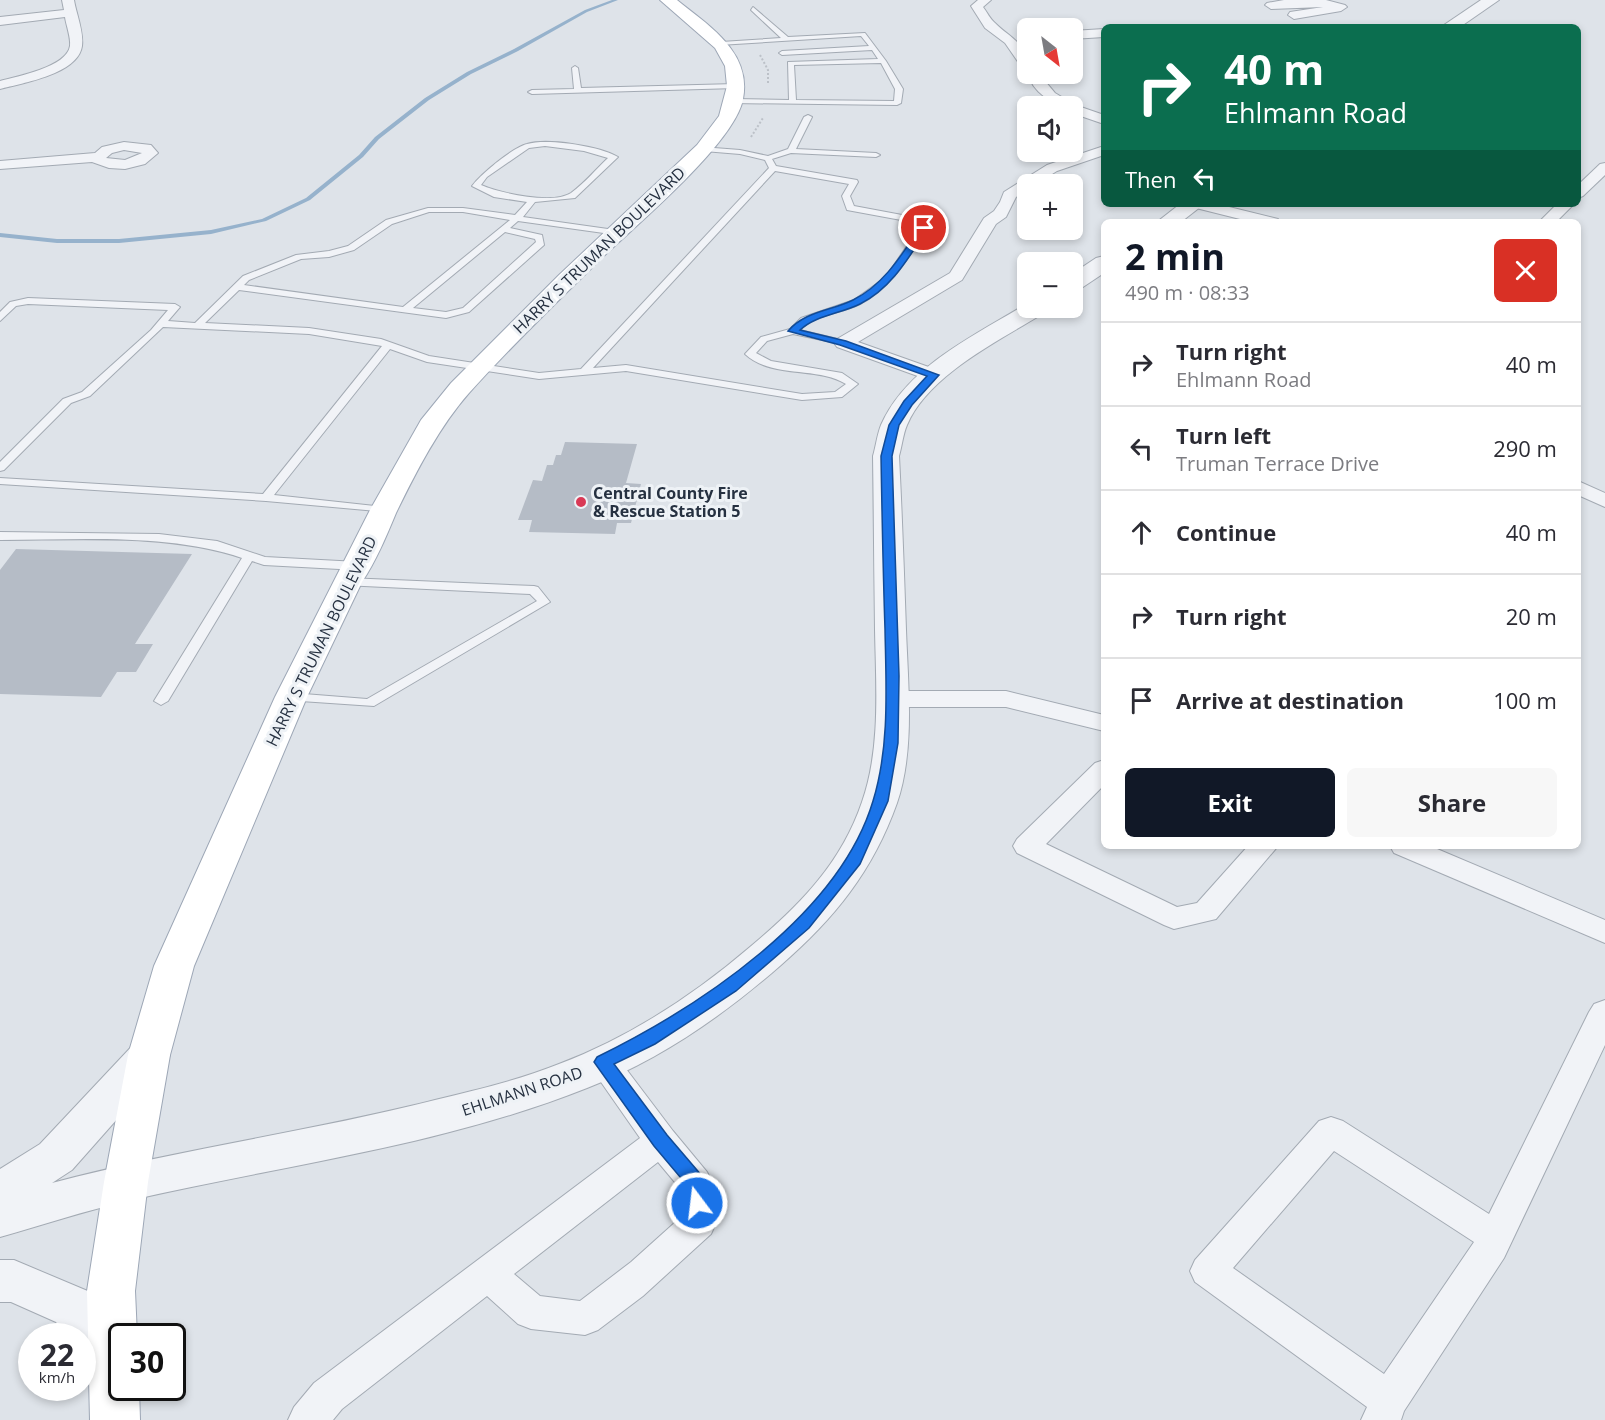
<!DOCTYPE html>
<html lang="en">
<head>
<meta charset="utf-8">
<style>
	:root { --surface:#fff; --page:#f7f7f7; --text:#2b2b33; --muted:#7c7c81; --line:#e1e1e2; --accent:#111827 }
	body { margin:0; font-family:"Open Sans",sans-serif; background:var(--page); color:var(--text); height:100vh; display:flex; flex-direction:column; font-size:22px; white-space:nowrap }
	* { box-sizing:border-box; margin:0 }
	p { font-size:20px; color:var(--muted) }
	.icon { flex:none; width:33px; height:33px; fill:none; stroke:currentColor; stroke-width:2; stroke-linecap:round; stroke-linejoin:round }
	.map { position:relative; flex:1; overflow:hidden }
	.details { position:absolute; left:1101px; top:219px; width:480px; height:630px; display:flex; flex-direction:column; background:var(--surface); border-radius:9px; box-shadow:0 3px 9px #0003 }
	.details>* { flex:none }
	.hud { position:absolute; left:1101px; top:24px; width:480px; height:183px; border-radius:9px; box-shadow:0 3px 9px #0003; background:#0b6e4f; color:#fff; overflow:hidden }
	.needle { width:39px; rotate:149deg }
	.fabs { position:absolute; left:1017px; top:18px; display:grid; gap:12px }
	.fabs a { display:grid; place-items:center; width:66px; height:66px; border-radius:9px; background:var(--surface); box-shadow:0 3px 9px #0003; font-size:30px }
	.speed { position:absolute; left:18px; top:1323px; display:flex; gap:12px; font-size:30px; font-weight:700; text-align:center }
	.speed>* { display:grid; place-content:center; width:78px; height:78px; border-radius:50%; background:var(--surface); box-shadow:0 3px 9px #0003; line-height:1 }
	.speed small { font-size:15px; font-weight:400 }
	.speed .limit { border:3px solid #111; border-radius:9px; background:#fff; color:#111 }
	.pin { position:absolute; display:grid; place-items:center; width:51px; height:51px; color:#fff; margin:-26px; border:3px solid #fff; border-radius:50%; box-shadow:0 2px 6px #0007 }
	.me { position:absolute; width:66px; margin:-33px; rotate:345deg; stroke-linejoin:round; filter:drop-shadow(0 0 4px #0008) }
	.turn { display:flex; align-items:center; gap:21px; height:126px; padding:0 24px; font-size:27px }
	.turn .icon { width:78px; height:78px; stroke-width:2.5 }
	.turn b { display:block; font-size:42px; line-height:51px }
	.then { display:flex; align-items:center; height:57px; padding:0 24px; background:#0003; gap:12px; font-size:22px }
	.round { display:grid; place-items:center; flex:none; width:63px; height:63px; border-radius:9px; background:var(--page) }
	.head { display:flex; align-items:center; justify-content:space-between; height:102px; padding:0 24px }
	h1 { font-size:36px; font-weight:700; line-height:45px; color:var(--accent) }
	.button { display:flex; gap:12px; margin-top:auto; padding:12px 24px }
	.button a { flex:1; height:69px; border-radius:9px; background:var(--accent); color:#fff; font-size:24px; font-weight:700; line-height:69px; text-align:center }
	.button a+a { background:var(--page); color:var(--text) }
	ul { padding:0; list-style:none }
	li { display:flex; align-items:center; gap:18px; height:84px; padding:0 24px; border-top:2px solid var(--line) }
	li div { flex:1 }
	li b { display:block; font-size:22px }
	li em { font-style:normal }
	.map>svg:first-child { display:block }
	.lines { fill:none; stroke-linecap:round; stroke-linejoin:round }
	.stream { fill:#96b2cc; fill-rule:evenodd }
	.building { fill:#b5bcc6 }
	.service-casing { stroke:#a3aab3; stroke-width:2 }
	.minor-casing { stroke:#a3aab3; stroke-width:2 }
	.tertiary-casing { stroke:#a3aab3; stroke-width:2 }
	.primary-casing { stroke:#9da7b6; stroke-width:2 }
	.path { stroke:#bcc1c8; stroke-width:2; stroke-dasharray:2 2; stroke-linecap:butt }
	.service { fill:#f1f3f7; fill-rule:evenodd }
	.minor { fill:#f1f3f7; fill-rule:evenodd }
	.tertiary { fill:#f1f3f7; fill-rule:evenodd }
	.primary { fill:#fff; fill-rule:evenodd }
	.route { fill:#1a73e8; stroke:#114b97; stroke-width:1.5 }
	.poi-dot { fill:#d93955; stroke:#eef2f6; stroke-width:2 }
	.labels { text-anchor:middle; stroke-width:6; stroke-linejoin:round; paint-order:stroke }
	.street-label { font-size:16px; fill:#263141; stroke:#eef2f6 }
	.poi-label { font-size:16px; font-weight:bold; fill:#263141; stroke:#eef2f6; text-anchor:start }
</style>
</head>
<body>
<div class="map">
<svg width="1605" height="1420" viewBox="0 0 1605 1420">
	<rect width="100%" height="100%" fill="#dee3e9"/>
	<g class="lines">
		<!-- stream -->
		<path class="stream" d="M612 0H618L587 12 518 51 471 74 429 100 379 139 363 157 310 200 266 221 211 234 119 243H57L0 237V233L57 239H119L211 230 262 219 306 198 359 155 375 137 425 98 467 72 514 49 585 10Z"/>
	</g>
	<!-- building -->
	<g class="building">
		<path d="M565 442 637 444 626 483 641 484 631 523H617L615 534 529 532 532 520H518L533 480 542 481 547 465H553L556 455H561Z"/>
		<path d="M16 549 192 554 135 644H153L136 672H117L101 697 0 694V570Z"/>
	</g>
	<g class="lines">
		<defs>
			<g id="service">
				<path d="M753 7 788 37 865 33 886 61 903 89 901 103 897 105 731 103 730 101 734 99 789 100 788 62 878 59 872 50 782 55 779 53 782 51 869 46 861 36 719 45 721 42 781 38 751 10ZM881 63 895 89 894 101 796 100 794 65Z"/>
				<path d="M575 66 578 68 581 88 736 84 740 86 736 88 532 94 528 92 532 90 574 89 572 68Z"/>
				<path d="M808 115 812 117 796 149 876 153 880 155 876 157 791 153 772 159 776 166 857 180 858 182 850 196 854 206 918 218 928 228C909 256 892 288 860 304 840 314 815 314 800 330L846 341V345L793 334 767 341 756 353 771 361 842 373 858 384 842 397 802 400 626 371 539 379 427 362 390 349 274 495 384 507 390 510 388 512 266 501 0 484V478L263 494 382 346 309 334 163 327 90 396 71 403 4 470 0 471V462L63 399 82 392 151 330 168 310 28 304 16 306 0 321V312L10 302 28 298 175 304 180 307 168 321 195 323 243 276 296 255 329 251 348 246 386 220 428 208H463L515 215 527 202 494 197 472 186C481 174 512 148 527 144 547 138 600 146 618 157L575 198 535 202 523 217 615 230 619 233 618 235 518 221 510 228 542 235 544 245 469 312 446 318 239 290 205 323 309 328 381 339 429 356 539 373 581 369 769 168 765 160 740 154 704 151H701V147L740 150 768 156 788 149 804 117ZM545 146 584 151 608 158C596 169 585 183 571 193 552 205 500 193 481 185L487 177 529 148ZM775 171 849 184 842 196 847 210 912 222 919 228 886 277 854 300 801 318 790 329 761 337 745 354C772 379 816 366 846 384L835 392 802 394 626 365 593 368ZM429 212H463L510 220 403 307 244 285 249 280 301 259 329 257 354 250 392 224ZM505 232 535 239 536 242 463 308 446 312 413 308Z"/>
				<path d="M0 532 159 534 217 541 265 557 358 562 364 566 358 570 264 565 252 561 168 701 161 705 154 701 242 558C169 533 77 540 0 540Z"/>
				<path d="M347 578 534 586 538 587 550 602 374 706 286 700 284 697 286 694 291 693 367 699 537 601 530 594 343 585 341 582 343 579Z"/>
			</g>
			<g id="minor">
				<path d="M62 0H74C76 13 84 32 82 46 78 74 23 83 0 89V81C18 76 67 67 70 46 71 37 66 25 65 17L0 25V17L64 10Z"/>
				<path d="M978 0H991L983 7C987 12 990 19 995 23 1011 39 1028 43 1028 70L1023 69 1005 43 985 28 971 6Z"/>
				<path d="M1284 0H1326L1345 5 1347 7 1341 11 1294 19 1288 15 1290 12 1323 7 1271 9 1265 5 1267 3Z"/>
				<path d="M1104 29V37L1072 39V31Z"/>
				<path d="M1028 73 1039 74 1055 93 1075 105 1104 115V124L1072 113V106C1053 106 1032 92 1028 73Z"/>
				<path d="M124 142 151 145 158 153 145 164 125 169 109 168 92 162 0 169V161L95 153 102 147ZM124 150 142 153 125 160 106 158 112 153Z"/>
				<path d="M1104 146V155L1057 171 1036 184H1028V190L1016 197 1006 217 996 224 962 280 858 342 940 371 942 375 940 379H926L837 347 834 343 837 339 950 273 984 218 994 211 1000 202 1004 192 1047 165Z"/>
				<path d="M1605 163V175L1583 196 1578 198V185L1600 164Z"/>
				<path d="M1190 204H1217L1278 219 1280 222H1252L1192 207Z"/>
				<path d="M1557 204H1574L1556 222H1539Z"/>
				<path d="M1578 481 1605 493V507L1578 495Z"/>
				<path d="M892 691H1006L1104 715V731L1006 707H892L883 704 879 699 883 694Z"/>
				<path d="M1104 760V785L1046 844 1177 907 1197 903 1248 846H1278L1216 919 1174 929 1164 925 1017 853 1013 846 1017 839 1095 763Z"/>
				<path d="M1390 846H1430L1605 920V943L1394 853Z"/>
				<path d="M1605 1000V1045L1504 1258 1404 1411 1401 1420H1361L1367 1407 1195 1282 1190 1271 1195 1260 1319 1121 1331 1117 1343 1121 1489 1214 1589 1012 1594 1004ZM1334 1151 1474 1242 1384 1374 1233 1268Z"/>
				<path d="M603 1049 614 1053 673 1131 707 1172 712 1182 716 1223 711 1234 643 1296 598 1330 585 1335 531 1329 518 1324 487 1296 342 1409 333 1420H288L294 1407 314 1383 640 1138 587 1062 592 1053ZM658 1162 678 1186 680 1218 631 1262 580 1301 540 1296 514 1274Z"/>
			</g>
			<g id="tertiary">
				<path d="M1481 0H1499L1460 27H1441Z"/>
				<path d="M1180 204H1204L1181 222H1157Z"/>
				<path d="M1104 256V273L1080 289 1072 291V274L1096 258Z"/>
				<path d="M1028 303V308H1047L1044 313C1000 340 928 375 907 425 903 434 902 446 899 456 902 514 904 572 906 630 908 685 915 751 897 803 873 871 834 919 781 965 724 1015 658 1061 587 1088 439 1147 281 1165 127 1201 85 1211 42 1225 0 1237V1169L40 1144 134 1044 149 1039 164 1044 170 1055 164 1066 72 1170 52 1183C179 1149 309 1132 435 1100 477 1090 519 1080 559 1064 628 1038 694 995 750 947 799 906 841 864 862 802 881 748 876 686 875 630 874 572 874 514 873 456 876 446 877 435 881 425 907 366 976 335 1028 303Z"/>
				<path d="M0 1260H14L90 1292 125 1336H122V1380L113 1383C86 1372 82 1365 82 1336H66L56 1322 11 1302H0Z"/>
			</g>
			<path id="primary" d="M660 0H677C709 26 752 52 743 99 735 142 640 222 606 254 560 299 512 345 469 393 439 427 416 472 396 513 386 537 376 561 362 582L307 697 194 966 170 1055 148 1182 135 1291 137 1336H122V1388H139L140 1420H90L87 1291 104 1182 128 1055 154 966 275 697 370 510 421 420 451 383 559 275 697 145 719 116 727 86 725 66 715 48Z"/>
		</defs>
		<!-- service casing -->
		<use href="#service" class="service-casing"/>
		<!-- minor casing -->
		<use href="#minor" class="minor-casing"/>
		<!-- tertiary casing -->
		<use href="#tertiary" class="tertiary-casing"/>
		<!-- primary casing -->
		<use href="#primary" class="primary-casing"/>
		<!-- path -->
		<g class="path">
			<path d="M760 55 768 70V85"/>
			<path d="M751 137 763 118"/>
		</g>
		<!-- service -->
		<use href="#service" class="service"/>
		<!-- minor -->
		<use href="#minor" class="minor"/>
		<!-- tertiary -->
		<use href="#tertiary" class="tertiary"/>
		<!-- primary -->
		<use href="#primary" class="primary"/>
	</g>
	<!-- route -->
	<path class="route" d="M921 226 928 228C909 257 892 288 860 304 840 314 816 315 800 330L846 341 939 375 912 405 899 425 892 456 899 676 898 743 888 801 860 864 809 928 736 991 655 1044 614 1064 667 1135 702 1176C706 1185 708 1199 703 1208L697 1211 690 1208 687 1203 686 1184 654 1146 594 1062 597 1057C699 1007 839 915 873 801 890 746 886 685 885 629 883 571 882 514 881 456L889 425 904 401 927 376 840 345 788 331C805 311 831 311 853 300 885 284 902 254 921 226Z"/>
	<!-- markers -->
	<circle class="poi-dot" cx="581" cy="502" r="6"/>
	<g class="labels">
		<!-- street labels -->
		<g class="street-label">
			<text transform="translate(599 250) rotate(-44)" y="6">HARRY S TRUMAN BOULEVARD</text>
			<text transform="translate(321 641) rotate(-64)" y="6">HARRY S TRUMAN BOULEVARD</text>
			<text transform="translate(522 1091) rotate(-18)" y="6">EHLMANN ROAD</text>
		</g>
		<!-- poi labels -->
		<g class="poi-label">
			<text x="593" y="499">Central County Fire<tspan x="593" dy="18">&amp; Rescue Station 5</tspan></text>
		</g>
	</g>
</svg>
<div class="fabs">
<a><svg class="needle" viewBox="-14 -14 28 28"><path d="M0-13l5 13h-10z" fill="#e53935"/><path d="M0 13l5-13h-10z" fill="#7c7c81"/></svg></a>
<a><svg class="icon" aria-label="sound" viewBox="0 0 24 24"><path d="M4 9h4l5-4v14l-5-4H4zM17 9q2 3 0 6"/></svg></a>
<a>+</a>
<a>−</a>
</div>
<div class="speed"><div>22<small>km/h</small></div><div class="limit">30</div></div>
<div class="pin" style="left:924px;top:228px;background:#d93025"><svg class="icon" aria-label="arrive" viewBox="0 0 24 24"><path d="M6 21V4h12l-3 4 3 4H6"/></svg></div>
<svg class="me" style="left:697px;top:1203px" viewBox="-20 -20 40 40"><circle r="17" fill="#1a73e8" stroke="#fff" stroke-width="3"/><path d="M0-11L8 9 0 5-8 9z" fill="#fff"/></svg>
<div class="hud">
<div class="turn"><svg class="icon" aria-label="right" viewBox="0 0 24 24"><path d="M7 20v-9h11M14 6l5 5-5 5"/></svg><div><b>40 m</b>Ehlmann Road</div></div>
<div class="then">Then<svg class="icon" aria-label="left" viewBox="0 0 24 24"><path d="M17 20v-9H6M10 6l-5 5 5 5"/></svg></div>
</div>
<section class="details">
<div class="head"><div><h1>2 min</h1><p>490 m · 08:33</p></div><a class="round" style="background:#d93025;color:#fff"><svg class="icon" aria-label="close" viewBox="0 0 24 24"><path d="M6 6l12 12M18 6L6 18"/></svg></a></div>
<ul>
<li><svg class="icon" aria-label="right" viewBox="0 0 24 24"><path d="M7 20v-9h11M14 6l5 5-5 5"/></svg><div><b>Turn right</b><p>Ehlmann Road</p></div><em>40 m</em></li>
<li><svg class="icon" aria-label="left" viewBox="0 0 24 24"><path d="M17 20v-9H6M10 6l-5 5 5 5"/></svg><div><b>Turn left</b><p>Truman Terrace Drive</p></div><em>290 m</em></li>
<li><svg class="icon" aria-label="ahead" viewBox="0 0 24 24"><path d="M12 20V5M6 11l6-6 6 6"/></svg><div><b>Continue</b></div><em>40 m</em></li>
<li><svg class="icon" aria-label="right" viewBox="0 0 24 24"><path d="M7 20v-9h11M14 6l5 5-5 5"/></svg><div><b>Turn right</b></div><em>20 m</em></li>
<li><svg class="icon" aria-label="arrive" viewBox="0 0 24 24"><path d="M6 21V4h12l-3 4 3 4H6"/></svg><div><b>Arrive at destination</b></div><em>100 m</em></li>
</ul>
<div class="button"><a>Exit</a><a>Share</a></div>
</section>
</div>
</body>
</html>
